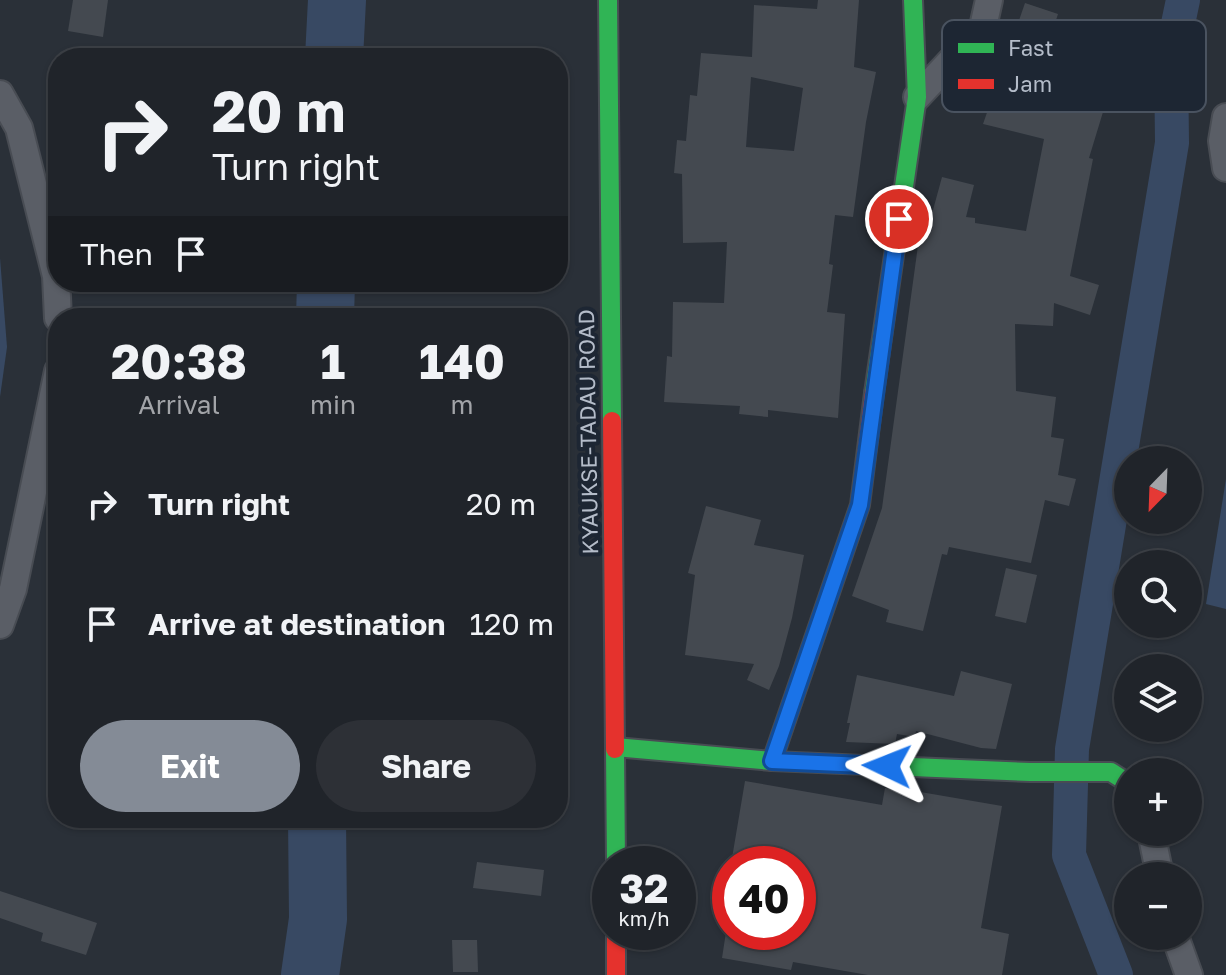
<!DOCTYPE html>
<html lang="en">
<head>
<meta charset="utf-8">
<style>
	:root { --surface:#20242a; --page:#2d3036; --text:#f1f3f6; --muted:#a2a4a8; --line:#3d4147; --accent:#848b96 }
	body { margin:0; font-family:"Golos Text",sans-serif; background:var(--page); color:var(--text); height:100vh; display:flex; flex-direction:column; font-size:30px; white-space:nowrap }
	* { box-sizing:border-box; margin:0 }
	p { font-size:26px; color:var(--muted) }
	.icon { flex:none; width:44px; height:44px; fill:none; stroke:currentColor; stroke-width:2; stroke-linecap:round; stroke-linejoin:round }
	.map { position:relative; flex:1; overflow:hidden }
	.sheet { position:absolute; left:48px; top:308px; width:520px; height:520px; display:flex; flex-direction:column; background:var(--surface); border-radius:32px; box-shadow:0 2px 6px #0004,0 0 0 2px var(--line) }
	.sheet>* { flex:none }
	.hud { position:absolute; left:48px; top:48px; width:520px; height:244px; border-radius:32px; box-shadow:0 2px 6px #0004,0 0 0 2px var(--line); background:#20242a; color:var(--text); overflow:hidden }
	.needle { width:52px; rotate:203deg }
	.buttons { position:absolute; left:1114px; top:446px; display:grid; gap:16px }
	.buttons a { display:grid; place-items:center; width:88px; height:88px; border-radius:50%; background:var(--surface); box-shadow:0 2px 6px #0004,0 0 0 2px var(--line); font-size:40px }
	.speed { position:absolute; left:592px; top:846px; display:flex; gap:16px; font-size:40px; font-weight:700; text-align:center }
	.speed>* { display:grid; place-content:center; width:104px; height:104px; border-radius:50%; background:var(--surface); box-shadow:0 2px 6px #0004,0 0 0 2px var(--line); line-height:1 }
	.speed small { font-size:20px; font-weight:400 }
	.speed .limit { border:12px solid #d22; background:#fff; color:#111 }
	.pin { position:absolute; display:grid; place-items:center; width:68px; height:68px; color:#fff; margin:-34px; border:4px solid #fff; border-radius:50%; box-shadow:0 2px 8px #0007 }
	.me { position:absolute; width:88px; margin:-44px; rotate:272deg; stroke-linejoin:round; filter:drop-shadow(0 0 6px #0008) }
	.turn { display:flex; align-items:center; gap:28px; height:168px; padding:0 32px; font-size:36px }
	.turn .icon { width:104px; height:104px; stroke-width:2.5 }
	.turn b { display:block; font-size:56px; line-height:68px }
	.then { display:flex; align-items:center; height:76px; padding:0 32px; background:#0003; gap:16px; font-size:30px }
	.eta { display:flex; justify-content:space-evenly; align-items:center; height:136px; text-align:center }
	.eta b { font-size:48px; font-weight:700; line-height:56px }
	.primary-button { display:flex; gap:16px; margin-top:auto; padding:16px 32px }
	.primary-button a { flex:1; height:92px; border-radius:48px; background:var(--accent); color:#fff; font-size:32px; font-weight:700; line-height:92px; text-align:center }
	.primary-button a+a { background:var(--page); color:var(--text) }
	ul { padding:0; list-style:none }
	li { display:flex; align-items:center; gap:24px; height:120px; padding:0 32px }
	li div { flex:1 }
	li b { display:block; font-size:30px }
	li em { font-style:normal }
	.map>svg:first-child { display:block }
	.water { fill:#384963 }
	.lines { fill:none; stroke-linecap:round; stroke-linejoin:round }
	.canal { stroke:#384963; stroke-width:34 }
	.river { stroke:#384963; stroke-width:58 }
	.building { fill:#444950; fill-rule:evenodd }
	.street-casing { stroke:#484c53; stroke-width:30 }
	.fast-casing { stroke:#484c53; stroke-width:22 }
	.jam-casing { stroke:#484c53; stroke-width:22 }
	.street { stroke:#5a5e66; stroke-width:26 }
	.fast { stroke:#30b455; stroke-width:18 }
	.jam { stroke:#e5322d; stroke-width:18 }
	.route-casing { stroke:#114b97; stroke-width:20 }
	.route { stroke:#1a73e8; stroke-width:14 }
	.labels { text-anchor:middle; stroke-width:8; stroke-linejoin:round; paint-order:stroke }
	.street-label { font-size:22px; fill:#b4bcc9; stroke:#1d2633 }
	.key { fill:#1d2633; stroke:#4a5360; stroke-width:2 }
	.key-label { font-size:22px; fill:#b4bcc9 }
</style>
</head>
<body>
<div class="map">
<svg width="1226" height="975" viewBox="0 0 1226 975">
	<rect width="100%" height="100%" fill="#2a3038"/>
	<!-- water -->
	<g class="water">
		<path d="M0 258 7 347 0 397Z"/>
		<path d="M1226 479V609L1206 604Z"/>
	</g>
	<g class="lines">
		<!-- canal -->
		<path class="canal" d="M1116 975 1069 855 1072 749 1172 143 1171 57 1183 0"/>
		<!-- river -->
		<g class="river">
			<path d="M334 58 337 0"/>
			<path d="M325 318 326 282"/>
			<path d="M310 975 318 919 317 818"/>
		</g>
	</g>
	<!-- building -->
	<g class="building">
		<path d="M73 0H108L103 37 68 31Z"/>
		<path d="M818 0H859L854 67 876 72 866 122 853 217 835 215 829 264 833 265 827 312 845 314 838 418 768 410V417L739 414 740 406 664 402 667 356 672 357 673 302 724 303 727 242 683 243 682 174 674 173 677 140 686 141 690 95 697 96 701 53 752 57 754 5 817 9ZM751 77 803 88 794 151 746 147Z"/>
		<path d="M1025 3 1058 14 1045 53 1082 63 1072 103 1103 112 1089 158 1093 159 1070 276 1099 285 1090 315 1054 303 1053 326 1015 324 1016 391 1056 397 1051 437 1064 439 1058 475 1076 479 1069 506 1045 500 1031 563 949 547 947 555 942 554 923 631 886 622 889 610 852 596 882 508 923 209 933 210 942 177 974 185 966 217 975 218V223L1026 231 1044 139 983 124Z"/>
		<path d="M706 506 761 520 754 545 804 555 792 618 779 666 769 690 747 680 754 664 685 655 695 575 688 573Z"/>
		<path d="M1006 568 1037 575 1026 623 995 616Z"/>
		<path d="M961 671 1012 684 996 749 981 748 916 731 915 737 897 734 895 744 846 742 850 723H847L857 675 954 696Z"/>
		<path d="M745 781 882 805 885 788 903 789 1002 806 981 928 1009 934 1002 975H868L793 962 791 970 722 958 726 932H760L798 938V864H731Z"/>
		<path d="M477 862 544 870 541 896 473 888Z"/>
		<path d="M0 891 97 923 86 955 41 941 43 933 0 918Z"/>
		<path d="M452 940H477L478 972H453Z"/>
	</g>
	<g class="lines">
		<defs>
			<g id="street">
				<path d="M0 94 19 128 56 276 58 318"/>
				<path d="M917 97 983 27 989 0"/>
				<path d="M1226 117 1222 141 1226 168"/>
				<path d="M0 625 13 589 58 371"/>
				<path d="M1151 832 1160 876"/>
				<path d="M1175 936 1189 975"/>
			</g>
			<g id="fast">
				<path d="M608 0 612 421"/>
				<path d="M874 393 917 97 913 0"/>
				<path d="M615 747 772 761 1030 772H1111L1128 783"/>
				<path d="M615 749 616 864"/>
			</g>
			<g id="jam">
				<path d="M612 421 615 749"/>
				<path d="M772 761 860 505 874 393"/>
				<path d="M616 932V975"/>
			</g>
		</defs>
		<!-- street casing -->
		<use href="#street" class="street-casing"/>
		<!-- fast casing -->
		<use href="#fast" class="fast-casing"/>
		<!-- jam casing -->
		<use href="#jam" class="jam-casing"/>
		<!-- street -->
		<use href="#street" class="street"/>
		<!-- fast -->
		<use href="#fast" class="fast"/>
		<!-- jam -->
		<use href="#jam" class="jam"/>
	</g>
	<g class="lines">
		<defs>
			<path id="route" d="M887 766 772 761 860 505 899 219"/>
		</defs>
		<!-- route casing -->
		<use href="#route" class="route-casing"/>
		<!-- route -->
		<use href="#route" class="route"/>
	</g>
	<g class="labels">
		<!-- street labels -->
		<g class="street-label">
			<text transform="translate(588 432) rotate(-91)" y="8">KYAUKSE-TADAU ROAD</text>
		</g>
	</g>
	<!-- legend -->
	<rect x="942" y="20" width="264" height="92" rx="12" class="key"/>
	<rect x="958" y="43" width="36" height="10" fill="#30b455"/>
	<rect x="958" y="79" width="36" height="10" fill="#e5322d"/>
	<g class="key-label">
		<text x="1008" y="56">Fast</text>
		<text x="1008" y="92">Jam</text>
	</g>
</svg>
<div class="buttons">
<a><svg class="needle" viewBox="-14 -14 28 28"><path d="M0-13l5 13h-10z" fill="#e53935"/><path d="M0 13l5-13h-10z" fill="#a2a4a8"/></svg></a>
<a><svg class="icon" aria-label="search" viewBox="0 0 24 24"><circle cx="10" cy="10" r="6"/><path d="M15 15l6 6"/></svg></a>
<a><svg class="icon" aria-label="layers" viewBox="0 0 24 24"><path d="M12 4l9 5-9 5-9-5zM3 14l9 5 9-5"/></svg></a>
<a>+</a>
<a>−</a>
</div>
<div class="speed"><div>32<small>km/h</small></div><div class="limit">40</div></div>
<div class="pin" style="left:899px;top:219px;background:#d93025"><svg class="icon" aria-label="arrive" viewBox="0 0 24 24"><path d="M6 21V4h12l-3 4 3 4H6"/></svg></div>
<svg class="me" style="left:887px;top:766px" viewBox="-20 -20 40 40"><path d="M0-17L14 15 0 8-14 15z" fill="#1a73e8" stroke="#fff" stroke-width="4"/></svg>
<div class="hud">
<div class="turn"><svg class="icon" aria-label="right" viewBox="0 0 24 24"><path d="M7 20v-9h11M14 6l5 5-5 5"/></svg><div><b>20 m</b>Turn right</div></div>
<div class="then">Then<svg class="icon" aria-label="arrive" viewBox="0 0 24 24"><path d="M6 21V4h12l-3 4 3 4H6"/></svg></div>
</div>
<section class="sheet">
<div class="eta">
<div><b>20:38</b><p>Arrival</p></div>
<div><b>1</b><p>min</p></div>
<div><b>140</b><p>m</p></div>
</div>
<ul>
<li><svg class="icon" aria-label="right" viewBox="0 0 24 24"><path d="M7 20v-9h11M14 6l5 5-5 5"/></svg><div><b>Turn right</b></div><em>20 m</em></li>
<li><svg class="icon" aria-label="arrive" viewBox="0 0 24 24"><path d="M6 21V4h12l-3 4 3 4H6"/></svg><div><b>Arrive at destination</b></div><em>120 m</em></li>
</ul>
<div class="primary-button"><a>Exit</a><a>Share</a></div>
</section>
</div>
</body>
</html>
